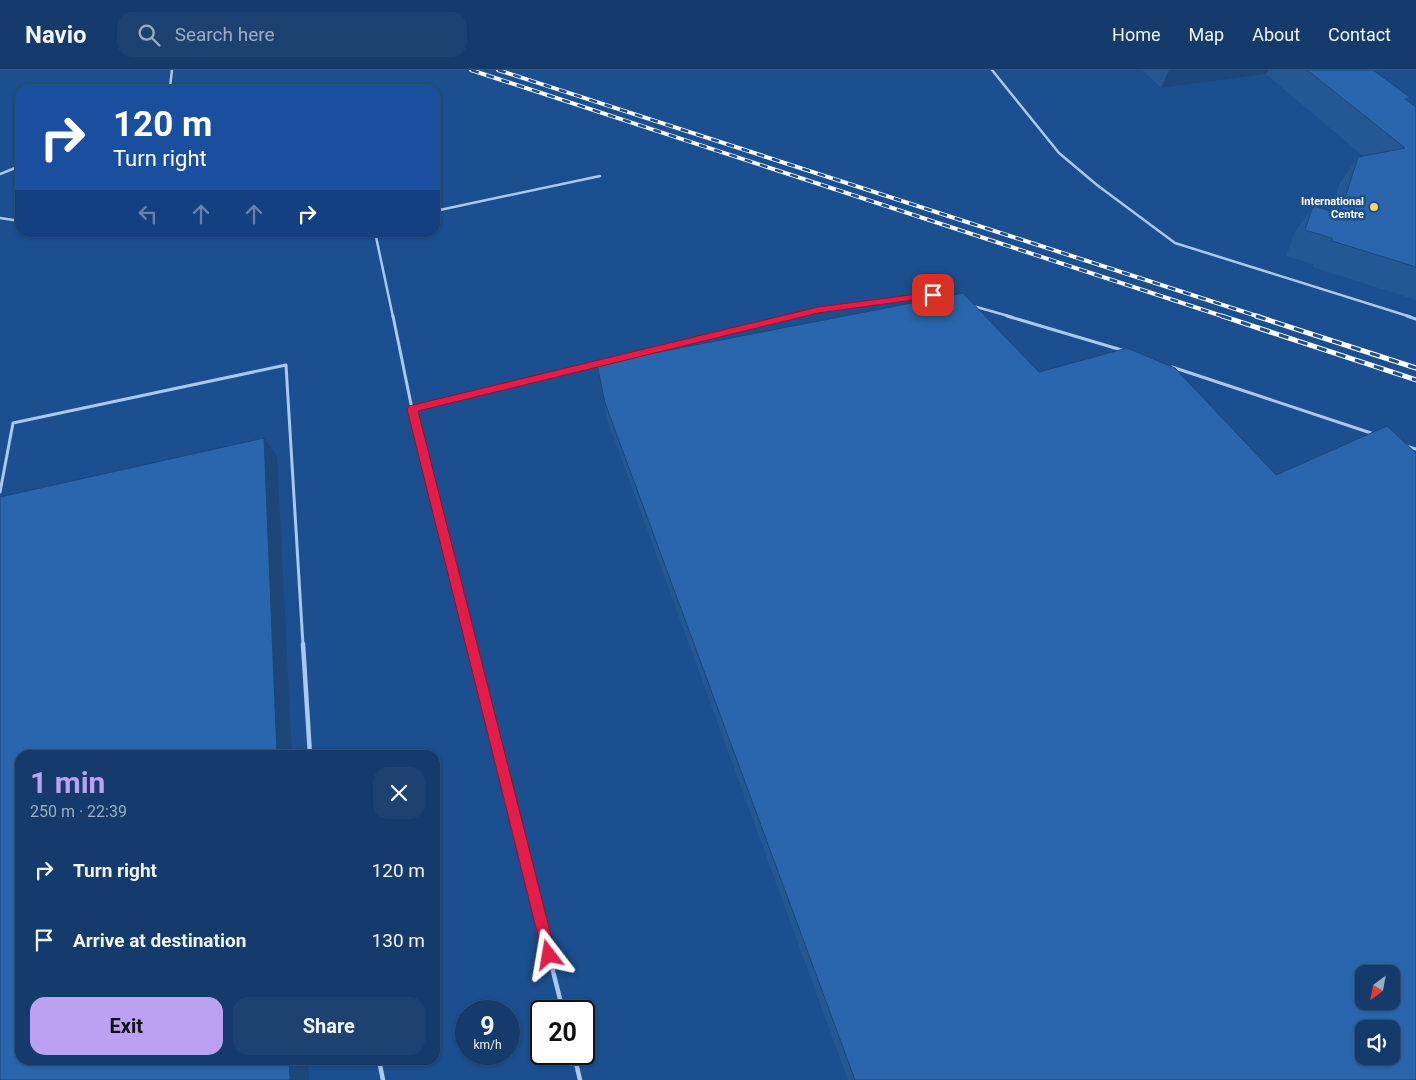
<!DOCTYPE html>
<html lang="en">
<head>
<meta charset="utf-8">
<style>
	:root { --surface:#143b6b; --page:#1d4271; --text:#f1f3f6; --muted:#9dadc1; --line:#33557e; --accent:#bca0f2 }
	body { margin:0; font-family:Roboto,sans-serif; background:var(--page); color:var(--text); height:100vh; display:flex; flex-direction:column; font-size:19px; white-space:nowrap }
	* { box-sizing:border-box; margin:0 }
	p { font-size:16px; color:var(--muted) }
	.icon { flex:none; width:28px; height:28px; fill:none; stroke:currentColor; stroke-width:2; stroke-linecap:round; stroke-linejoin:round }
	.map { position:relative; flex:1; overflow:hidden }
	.panel { position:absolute; left:15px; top:680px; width:425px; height:315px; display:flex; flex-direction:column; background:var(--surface); border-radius:15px; box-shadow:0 1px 4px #0004,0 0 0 1px var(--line) }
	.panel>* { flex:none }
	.top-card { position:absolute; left:15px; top:15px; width:425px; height:152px; border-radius:15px; box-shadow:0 1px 4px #0004,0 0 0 1px var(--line); background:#1a4fa0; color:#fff; overflow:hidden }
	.needle { width:32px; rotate:212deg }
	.tools { position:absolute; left:1355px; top:895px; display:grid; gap:10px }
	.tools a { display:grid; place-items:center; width:45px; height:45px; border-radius:10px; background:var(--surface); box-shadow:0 1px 4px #0004,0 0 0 1px var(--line); font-size:25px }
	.speed { position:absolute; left:455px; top:930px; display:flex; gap:10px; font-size:25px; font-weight:700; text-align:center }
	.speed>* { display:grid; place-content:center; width:65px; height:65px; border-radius:50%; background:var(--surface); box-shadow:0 1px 4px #0004,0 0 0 1px var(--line); line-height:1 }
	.speed small { font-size:12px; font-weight:400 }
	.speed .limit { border:2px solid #111; border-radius:8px; background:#fff; color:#111 }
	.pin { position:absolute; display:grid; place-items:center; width:42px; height:42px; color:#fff; margin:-21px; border-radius:10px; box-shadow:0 2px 8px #0006 }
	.me { position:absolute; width:55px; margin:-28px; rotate:346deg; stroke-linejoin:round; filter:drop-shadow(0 0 4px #0008) }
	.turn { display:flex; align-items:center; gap:18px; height:105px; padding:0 15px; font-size:22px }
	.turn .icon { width:65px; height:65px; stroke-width:2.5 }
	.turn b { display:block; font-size:35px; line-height:42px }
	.lanes { display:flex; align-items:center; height:48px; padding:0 15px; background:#0003; justify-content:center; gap:25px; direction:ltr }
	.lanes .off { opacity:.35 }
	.round { display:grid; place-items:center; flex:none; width:52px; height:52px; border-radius:15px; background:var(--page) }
	.overview { display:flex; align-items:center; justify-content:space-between; height:85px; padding:0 15px }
	h1 { font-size:30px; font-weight:700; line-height:38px; color:var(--accent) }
	.primary-button { display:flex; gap:10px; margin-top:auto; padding:10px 15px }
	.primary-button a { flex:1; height:58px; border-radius:15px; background:var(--accent); color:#111; font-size:20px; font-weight:700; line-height:58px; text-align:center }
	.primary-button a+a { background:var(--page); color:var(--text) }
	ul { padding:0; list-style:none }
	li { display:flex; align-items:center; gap:15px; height:70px; padding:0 15px }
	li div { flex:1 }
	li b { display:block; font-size:19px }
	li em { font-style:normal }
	header { display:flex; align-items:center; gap:30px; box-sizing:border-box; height:70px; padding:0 25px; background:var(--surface); border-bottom:1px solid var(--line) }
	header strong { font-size:24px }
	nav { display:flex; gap:28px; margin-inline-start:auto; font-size:18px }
	.search { width:350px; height:45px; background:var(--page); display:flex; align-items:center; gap:12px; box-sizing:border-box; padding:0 18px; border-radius:15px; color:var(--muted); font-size:19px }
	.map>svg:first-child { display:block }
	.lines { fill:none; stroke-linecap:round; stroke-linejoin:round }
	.lane-far2 { stroke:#a9c9ee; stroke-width:2.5 }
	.lane-far1 { stroke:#a9c9ee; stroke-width:3 }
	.lane { stroke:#a9c9ee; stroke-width:4.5 }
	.rail-far1-casing { stroke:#fff; stroke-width:4 }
	.rail-casing { stroke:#fff; stroke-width:5 }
	.rail-far1 { stroke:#1b4f8f; stroke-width:2.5; stroke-dasharray:8; stroke-linecap:butt }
	.rail { stroke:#1b4f8f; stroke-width:3; stroke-dasharray:10; stroke-linecap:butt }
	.wall { fill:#245895 }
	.shaded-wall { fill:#1d4779 }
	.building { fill:#2a66ad; stroke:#1d4779; fill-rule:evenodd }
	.route { fill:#e11d48; stroke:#92132f }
	.poi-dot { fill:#ffd166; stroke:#1b4f8f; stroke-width:2 }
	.labels { text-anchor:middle; stroke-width:5; stroke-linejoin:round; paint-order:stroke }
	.far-poi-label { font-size:11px; font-weight:bold; fill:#fff; stroke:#1b4f8f; text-anchor:end }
</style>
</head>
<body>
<header>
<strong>Navio</strong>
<div class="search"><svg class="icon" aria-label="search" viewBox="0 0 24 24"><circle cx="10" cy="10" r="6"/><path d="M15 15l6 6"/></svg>Search here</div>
<nav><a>Home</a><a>Map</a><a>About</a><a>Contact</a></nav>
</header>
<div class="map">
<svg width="1416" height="1010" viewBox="0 0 1416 1010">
	<rect width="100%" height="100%" fill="#1b4f8f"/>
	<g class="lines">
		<!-- lane-far2 -->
		<g class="lane-far2">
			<path d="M992 0 1059 83 1097 115 1175 173 1411 247"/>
			<path d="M165 20 170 17 172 0"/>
			<path d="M0 104 20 96"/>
			<path d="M435 141 600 106"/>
			<path d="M0 148 20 151"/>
			<path d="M375 162 393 247"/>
			<path d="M973 236 1012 247"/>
			<path d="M787 247 818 240 933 225 945 228"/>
		</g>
		<!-- lane-far1 -->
		<g class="lane-far1">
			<path d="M393 246 412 339 471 575"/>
			<path d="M1007 246 1125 281"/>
			<path d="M1407 246 1416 249"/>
			<path d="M1172 297 1374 364"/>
			<path d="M412 339 793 246"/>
			<path d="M1406 376 1416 379"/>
			<path d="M0 422 13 353 286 295 303 575"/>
		</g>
		<!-- lane -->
		<g class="lane">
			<path d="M303 574 310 685"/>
			<path d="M471 574 563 941"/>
			<path d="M574 984 580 1010"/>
			<path d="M379 990 383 1010"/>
		</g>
		<defs>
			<g id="rail-far1">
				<path d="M471 0 1225 247"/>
				<path d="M498 0 1260 247"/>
			</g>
			<g id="rail">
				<path d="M1222 246 1416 310"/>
				<path d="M1256 246 1416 298"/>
			</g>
		</defs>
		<!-- rail-far1 casing -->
		<use href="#rail-far1" class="rail-far1-casing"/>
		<!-- rail casing -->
		<use href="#rail" class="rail-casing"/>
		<!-- rail-far1 -->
		<use href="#rail-far1" class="rail-far1"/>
		<!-- rail -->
		<use href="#rail" class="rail"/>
	</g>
	<!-- wall -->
	<g class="wall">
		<path d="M1142 0H1379L1374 1 1411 28 1408 31 1416 37V230L1313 197V194L1286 186 1295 162 1313 136 1330 141 1340 113 1358 87 1363 86 1266 4 1161 18Z"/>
		<path d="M597 294 1039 302 1276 405 1416 1010H848L608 352Z"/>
	</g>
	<!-- shaded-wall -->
	<g class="shaded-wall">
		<path d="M1169 0H1269L1266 4 1161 18Z"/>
		<path d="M264 368 277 386 292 685H277Z"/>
		<path d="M289 990H308L309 1010H290Z"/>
	</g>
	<!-- building -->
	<g class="building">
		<path d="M1307 0H1373L1411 28 1405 29 1416 37V197L1332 171V168L1305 160 1313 136 1340 144 1358 87 1405 78Z"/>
		<path d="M963 223 1039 302 1127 278 1175 298 1276 405 1387 356 1416 383V1010H855L605 333 597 294ZM1364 904H1391V931H1364ZM1364 959H1391V986H1364Z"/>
		<path d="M264 368 277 685H20V990H289L290 1010H0V427Z"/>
	</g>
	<!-- route -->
	<path class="route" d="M933 222 936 223V227L818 243 418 341 556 885 554 890 549 892 544 890 407 339 409 336 818 237Z"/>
	<!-- markers -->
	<circle class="poi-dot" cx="1374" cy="137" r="5"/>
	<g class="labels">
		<!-- far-poi labels -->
		<g class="far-poi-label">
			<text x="1364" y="135">International<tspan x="1364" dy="13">Centre</tspan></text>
		</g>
	</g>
</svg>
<div class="tools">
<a><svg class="needle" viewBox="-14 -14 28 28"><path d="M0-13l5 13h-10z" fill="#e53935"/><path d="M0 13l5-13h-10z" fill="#9dadc1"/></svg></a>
<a><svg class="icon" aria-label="sound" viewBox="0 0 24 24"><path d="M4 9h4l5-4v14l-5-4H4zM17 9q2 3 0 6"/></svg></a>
</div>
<div class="speed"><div>9<small>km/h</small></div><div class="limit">20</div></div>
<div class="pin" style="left:933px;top:225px;background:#d93025"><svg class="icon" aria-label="arrive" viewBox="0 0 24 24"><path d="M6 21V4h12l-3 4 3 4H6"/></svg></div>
<svg class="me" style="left:549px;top:885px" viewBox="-20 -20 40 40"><path d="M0-17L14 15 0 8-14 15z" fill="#e11d48" stroke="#fff" stroke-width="4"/></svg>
<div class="top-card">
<div class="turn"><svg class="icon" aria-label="right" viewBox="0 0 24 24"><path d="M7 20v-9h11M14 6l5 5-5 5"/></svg><div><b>120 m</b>Turn right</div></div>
<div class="lanes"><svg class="icon off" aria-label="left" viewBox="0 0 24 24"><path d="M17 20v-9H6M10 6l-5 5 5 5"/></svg><svg class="icon off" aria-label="ahead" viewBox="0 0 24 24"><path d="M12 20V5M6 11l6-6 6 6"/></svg><svg class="icon off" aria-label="ahead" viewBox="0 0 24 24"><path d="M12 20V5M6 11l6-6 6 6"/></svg><svg class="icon" aria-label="right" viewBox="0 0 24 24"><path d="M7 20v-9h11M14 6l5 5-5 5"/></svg></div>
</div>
<section class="panel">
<div class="overview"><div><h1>1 min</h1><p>250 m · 22:39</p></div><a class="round"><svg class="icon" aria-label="close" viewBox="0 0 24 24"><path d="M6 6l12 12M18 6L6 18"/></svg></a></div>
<ul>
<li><svg class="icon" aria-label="right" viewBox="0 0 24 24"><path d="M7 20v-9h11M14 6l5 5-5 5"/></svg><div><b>Turn right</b></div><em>120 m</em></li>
<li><svg class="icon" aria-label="arrive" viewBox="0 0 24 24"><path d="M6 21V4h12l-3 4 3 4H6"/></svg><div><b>Arrive at destination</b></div><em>130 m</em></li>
</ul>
<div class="primary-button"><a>Exit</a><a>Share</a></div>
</section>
</div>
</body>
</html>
